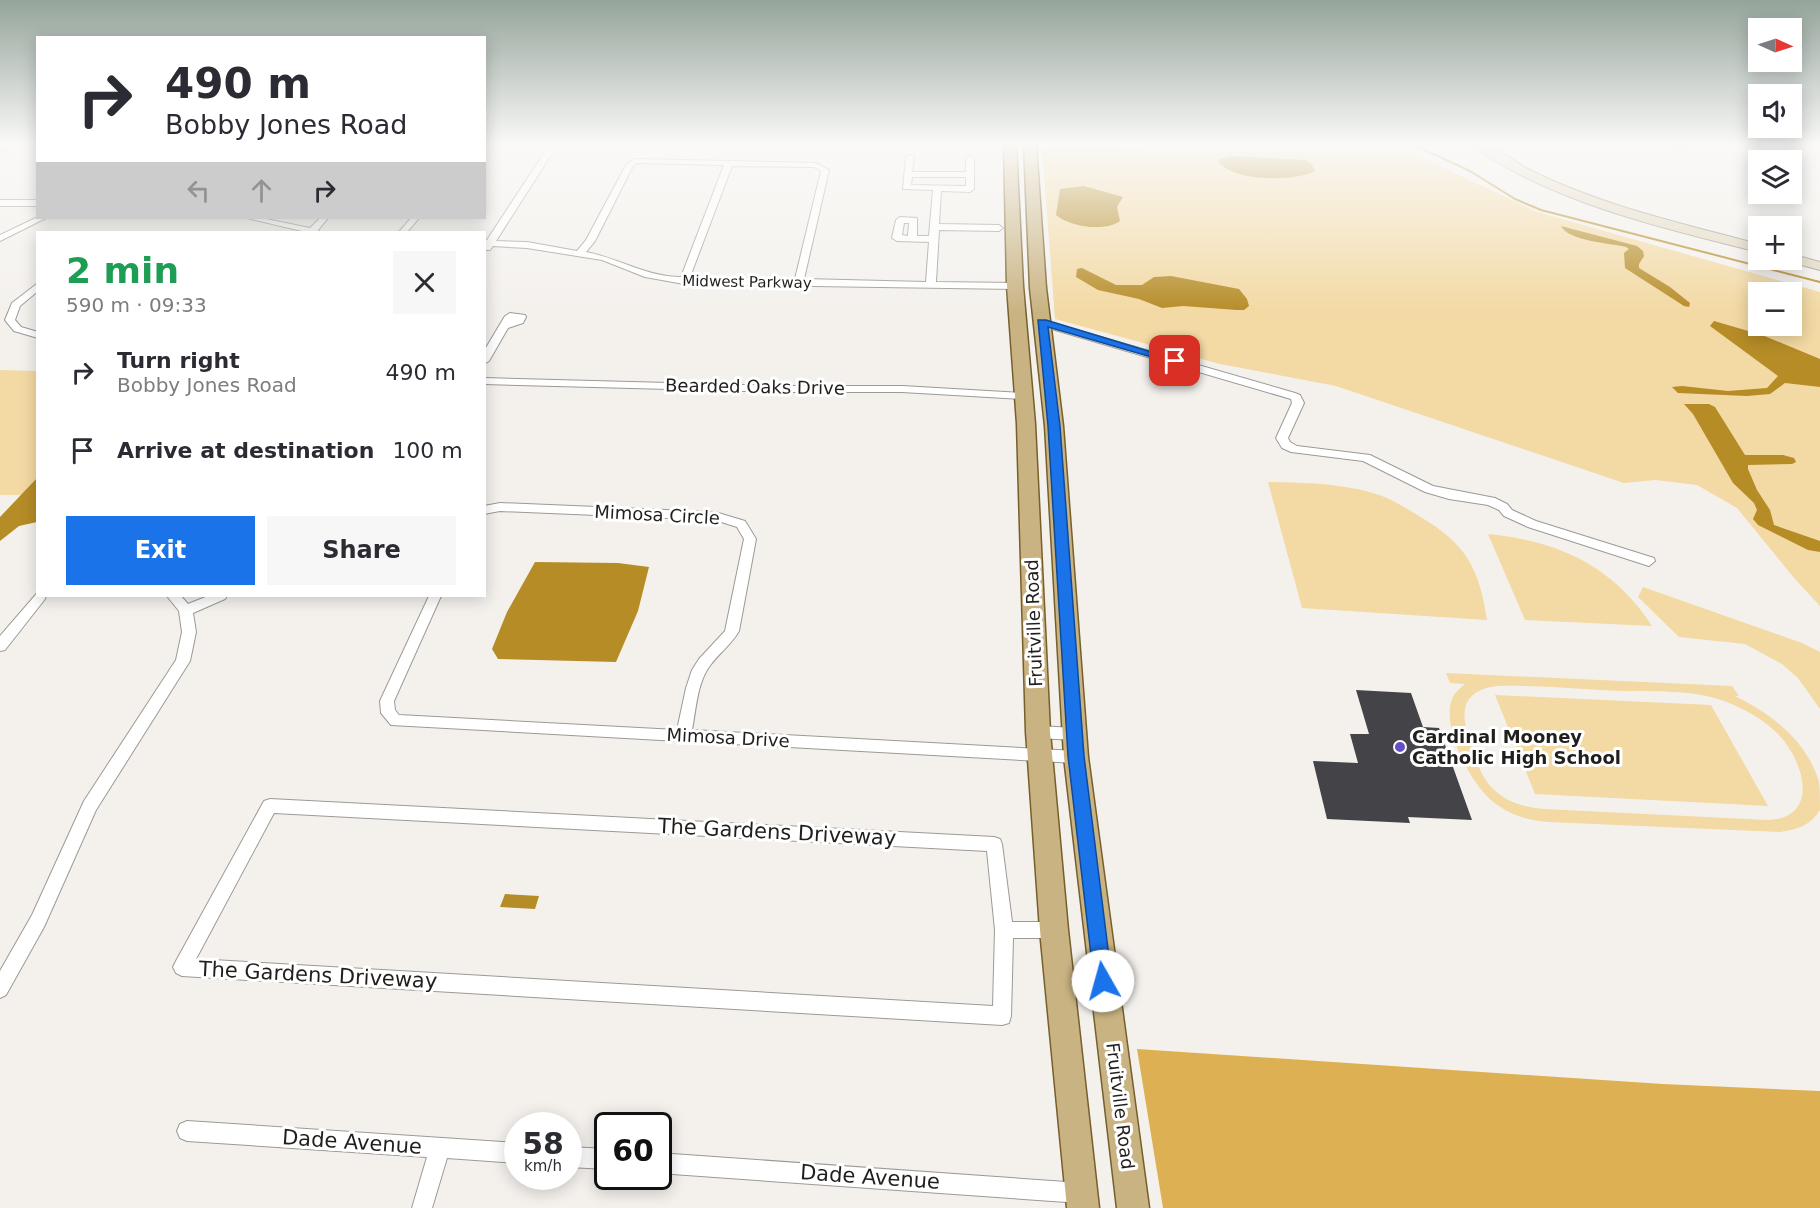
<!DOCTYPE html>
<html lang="en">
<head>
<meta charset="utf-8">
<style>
	:root { --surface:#fff; --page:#f7f7f7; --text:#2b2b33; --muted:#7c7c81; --accent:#1a73e8 }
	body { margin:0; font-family:"DejaVu Sans",sans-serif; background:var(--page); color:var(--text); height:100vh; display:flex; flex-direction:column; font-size:22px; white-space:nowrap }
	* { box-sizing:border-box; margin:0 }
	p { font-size:20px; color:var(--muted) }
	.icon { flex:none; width:33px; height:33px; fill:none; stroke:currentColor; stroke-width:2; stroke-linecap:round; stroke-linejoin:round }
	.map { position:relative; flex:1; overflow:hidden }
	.sheet { position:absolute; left:36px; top:231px; width:450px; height:366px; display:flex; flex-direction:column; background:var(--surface); border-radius:0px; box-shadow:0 3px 15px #0003 }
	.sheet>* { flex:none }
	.top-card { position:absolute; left:36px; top:36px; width:450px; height:183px; border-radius:0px; box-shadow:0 3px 15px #0003; background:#fff; color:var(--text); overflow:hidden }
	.needle { width:39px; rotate:93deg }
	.buttons { position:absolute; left:1748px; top:18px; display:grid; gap:12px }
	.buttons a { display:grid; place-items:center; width:54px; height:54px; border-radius:0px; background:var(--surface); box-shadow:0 3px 15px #0003; font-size:30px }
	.speed { position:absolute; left:504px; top:1112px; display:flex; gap:12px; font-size:30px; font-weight:700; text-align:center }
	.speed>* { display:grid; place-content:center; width:78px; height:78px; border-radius:50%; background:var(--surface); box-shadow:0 3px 15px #0003; line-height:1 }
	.speed small { font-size:15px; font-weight:400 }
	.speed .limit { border:3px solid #111; border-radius:9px; background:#fff; color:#111 }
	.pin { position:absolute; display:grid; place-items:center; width:51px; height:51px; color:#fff; margin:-26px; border-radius:12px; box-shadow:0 3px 9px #0006 }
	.me { position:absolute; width:66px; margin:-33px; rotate:353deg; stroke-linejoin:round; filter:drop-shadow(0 0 4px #0008) }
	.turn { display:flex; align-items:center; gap:21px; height:126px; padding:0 30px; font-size:27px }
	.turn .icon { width:78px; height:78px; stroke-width:2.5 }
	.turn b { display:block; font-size:42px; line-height:51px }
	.lanes { display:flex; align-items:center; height:57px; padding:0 30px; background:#0003; justify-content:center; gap:30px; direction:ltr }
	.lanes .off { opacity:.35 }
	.round { display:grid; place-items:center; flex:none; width:63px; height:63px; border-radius:0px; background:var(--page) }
	.overview { display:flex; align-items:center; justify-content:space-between; height:102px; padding:0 30px }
	h1 { font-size:36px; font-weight:700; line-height:45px; color:#1e9e55 }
	.button { display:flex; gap:12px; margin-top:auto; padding:12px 30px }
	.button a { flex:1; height:69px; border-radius:0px; background:var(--accent); color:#fff; font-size:24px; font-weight:700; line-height:69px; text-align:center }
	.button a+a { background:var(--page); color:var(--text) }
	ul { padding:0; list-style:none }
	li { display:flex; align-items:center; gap:18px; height:78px; padding:0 30px }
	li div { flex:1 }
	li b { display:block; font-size:22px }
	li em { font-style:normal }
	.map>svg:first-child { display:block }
	.green { fill:#f3d9a3; fill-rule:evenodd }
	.forest { fill:#ddb153 }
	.water { fill:#b68c27 }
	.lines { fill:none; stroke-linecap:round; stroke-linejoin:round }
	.stream { stroke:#b68c27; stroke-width:2 }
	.building { fill:#444448 }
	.street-casing { stroke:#9c9a95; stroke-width:2 }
	.secondary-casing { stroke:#9c9a95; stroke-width:2 }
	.primary-casing { stroke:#765f29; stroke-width:3 }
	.street { fill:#fff; fill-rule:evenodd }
	.secondary { fill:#e4d9c1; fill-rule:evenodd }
	.primary { fill:#c9b383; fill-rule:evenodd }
	.route { fill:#1a73e8; stroke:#114b97; stroke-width:1.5 }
	.poi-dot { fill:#654dc6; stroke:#fff; stroke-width:2 }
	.labels { text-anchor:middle; stroke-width:6; stroke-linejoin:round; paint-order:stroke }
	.far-street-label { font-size:15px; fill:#201f1d; stroke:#fff }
	.street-label { font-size:18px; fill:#201f1d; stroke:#fff }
	.poi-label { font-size:18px; font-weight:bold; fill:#201f1d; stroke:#fff; text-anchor:start }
	.near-street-label { font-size:21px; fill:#201f1d; stroke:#fff }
</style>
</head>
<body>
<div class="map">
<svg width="1820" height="1208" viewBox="0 0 1820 1208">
	<rect width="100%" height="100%" fill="#f4f1ed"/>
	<!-- green -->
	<g class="green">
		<path d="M1485 144H1687L1694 150 1487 145Z"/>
		<path d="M1042 148 1214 152H1411L1537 212 1820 292V606L1795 579 1737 508 1697 485 1655 480 1624 483 1336 386 1220 364 1055 319ZM1758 292H1791V326H1758Z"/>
		<path d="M0 370 37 371V478L21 495H0Z"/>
		<path d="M1268 482C1308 483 1349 483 1387 498 1398 503 1409 510 1419 516 1466 544 1479 567 1487 620L1302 608Z"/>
		<path d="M1488 534C1559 541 1613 566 1652 626L1525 620Z"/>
		<path d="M1643 587 1802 643 1820 652V709L1798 678 1782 664 1745 644 1679 637 1638 597Z"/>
		<path d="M1446 673 1732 686 1739 696H1735C1772 714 1807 741 1819 782 1820 790 1820 801 1820 810 1811 825 1797 830 1780 832L1548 822C1529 820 1512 816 1496 804 1472 787 1443 732 1451 702 1453 694 1459 689 1465 684L1450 683ZM1497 686C1538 685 1579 689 1620 691 1653 692 1692 689 1724 701 1743 708 1763 719 1778 734 1805 762 1820 818 1768 820L1544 809C1524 807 1508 803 1493 789 1482 778 1477 763 1472 748 1461 718 1457 691 1497 686Z"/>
		<path d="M1495 695 1711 705 1768 806 1535 794Z"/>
	</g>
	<!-- forest -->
	<path class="forest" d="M1137 1049 1663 1084 1820 1091V1208H1163Z"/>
	<!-- water -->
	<g class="water">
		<path d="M1233 156 1305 160 1311 163 1315 171C1295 182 1230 182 1217 160Z"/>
		<path d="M1084 186 1123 197 1117 207 1120 221C1105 232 1070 227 1056 215L1060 189Z"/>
		<path d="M1561 226 1637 246 1643 251 1644 256 1639 264V268L1670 287 1690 303 1689 307 1684 306 1625 268 1624 253 1629 249 1626 247C1610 243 1568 241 1561 226Z"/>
		<path d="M1082 268 1116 285H1142L1154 277 1171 276 1239 289 1247 299 1249 306 1244 310H1237L1183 306 1162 308 1139 299 1098 290 1076 277 1077 269Z"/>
		<path d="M1714 321 1762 335 1820 359V387L1785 383 1770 394 1747 396 1678 393 1672 387 1682 386 1728 391 1767 388 1778 376 1710 326Z"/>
		<path d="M1684 404H1709L1715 407 1745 455H1783L1794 458 1796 462 1792 464 1748 465V469L1757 490 1770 510 1774 525 1820 541V552L1808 550 1758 525 1753 519 1757 510 1754 503 1733 483 1693 414Z"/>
		<path d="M37 478V522L19 526 0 541V517Z"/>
		<path d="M535 562 618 563 649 567 638 611 616 662 498 659 492 649 507 612Z"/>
		<path d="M505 894 539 896 535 909 500 907Z"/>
	</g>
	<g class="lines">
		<!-- stream -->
		<path class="stream" d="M1412 144 1470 171 1515 199 1541 210 1820 282"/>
	</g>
	<!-- building -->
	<path class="building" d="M1356 690 1411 693 1423 727 1439 728 1472 820 1408 817 1410 823 1327 819 1313 761 1358 763 1350 734H1369Z"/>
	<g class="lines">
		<defs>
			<g id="street">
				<path d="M15 144H27L0 152V148Z"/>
				<path d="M550 144H558L496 241 527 242 577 251 586 240 626 165 635 159 816 163 829 170 804 279 926 282 929 242 897 241 892 238 896 220 900 217 917 218V236H929L933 190 903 189 906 157 910 155 914 157 912 172H966V158L970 156 974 158V189L970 192 941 191 939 224 999 225 1003 228 999 231 939 230 936 282 1015 283 1020 286 1015 289 684 284 645 277 602 260 527 248 493 246 490 250H484V240H487ZM637 163 724 165 681 277C647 277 618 258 586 252L595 241 633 166ZM732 166 814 167 821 171 795 279 690 277ZM912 177H966V186L911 185ZM904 223H909L908 236 902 235Z"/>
				<rect x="0" y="200" width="38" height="6"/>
				<path d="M38 217 46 218 0 241V235Z"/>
				<path d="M247 218H261L310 228 320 218H328L318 230 320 232H306Z"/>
				<path d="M411 218H419L407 232H399Z"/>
				<path d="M38 283V291L20 306 15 320 21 327 38 332V338L14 331 5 320 12 303Z"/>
				<path d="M510 313 525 315 526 317 523 323 508 328 489 361 484 364V351L505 316Z"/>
				<path d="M1042 320 1295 393 1300 395 1304 403 1288 438 1290 442 1297 446 1370 455 1433 486 1495 498 1507 504 1512 510 1536 521 1654 558 1655 561 1649 566 1528 527 1504 516 1499 510 1488 505 1449 499 1425 492 1363 461 1291 452 1282 448 1276 438 1292 403 1291 399 1038 325 1037 323Z"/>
				<path d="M484 378 779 386H902L1024 393 1029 396 1024 399 902 392H779L484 384Z"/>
				<path d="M500 503 715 512 745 521 756 539 739 631C731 645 718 654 709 667 697 684 696 710 692 730L1076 751 1081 752 1084 757 1081 762 1076 763 391 725 381 713 380 701 429 596H441L394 701 395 710 399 715 677 730 686 688 692 670 699 659 725 631 744 539 737 527 715 520 500 511 484 514V506Z"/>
				<path d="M38 592V596H46L45 599 5 650 0 651V636Z"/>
				<path d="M167 596H181L188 604 208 596H227L225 599 193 613 196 632 190 661 96 810 44 927 6 995 0 998V971L32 915 84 801 176 660 182 632 179 611Z"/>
				<path d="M1038 726 1075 728 1080 730 1083 734 1080 738 1075 740 1038 738 1033 736 1030 732 1033 728Z"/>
				<path d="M270 799 994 837 1000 839 1002 844 1012 922H1054L1060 924 1063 930 1060 936 1054 938H1013L1011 1016 1009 1023 1002 1025 182 976 176 973 173 967 176 961 264 801ZM274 813 987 851 995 930 993 1006 196 959Z"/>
				<path d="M187 1121 518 1143V1163L447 1158 432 1208H412L427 1157 187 1141 180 1138 177 1131 180 1124Z"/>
				<path d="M568 1147 608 1149V1169L568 1167Z"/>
				<path d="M658 1153 1081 1183 1088 1186 1091 1193 1088 1200 1081 1203 658 1173Z"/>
			</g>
			<g id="secondary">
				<path d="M1473 144C1494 143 1512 161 1530 170 1602 206 1681 223 1758 244V252C1678 232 1593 212 1519 174 1504 166 1485 157 1473 144Z"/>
				<path d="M1791 254 1820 262V270L1786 261 1791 260Z"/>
			</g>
			<g id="primary">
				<path d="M1004 144H1016L1023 286 1035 424 1050 732 1068 930 1099 1208H1067L1040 930 1026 732 1017 424 1007 286Z"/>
				<path d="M1024 144H1036L1046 288 1063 426 1088 757 1149 1208H1117L1064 757 1045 426 1030 288Z"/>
			</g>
		</defs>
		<!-- street casing -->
		<use href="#street" class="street-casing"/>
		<!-- secondary casing -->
		<use href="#secondary" class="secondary-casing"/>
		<!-- primary casing -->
		<use href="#primary" class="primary-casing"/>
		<!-- street -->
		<use href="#street" class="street"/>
		<!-- secondary -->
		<use href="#secondary" class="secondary"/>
		<!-- primary -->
		<use href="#primary" class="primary"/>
	</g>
	<!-- sky -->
	<linearGradient id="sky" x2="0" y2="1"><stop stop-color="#94a49b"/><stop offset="0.46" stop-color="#faf9f7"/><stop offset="1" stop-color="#faf9f7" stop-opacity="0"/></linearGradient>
	<rect width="1820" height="313" fill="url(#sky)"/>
	<!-- route -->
	<path class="route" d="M1038 320H1046L1181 361 1175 364 1172 363 1048 327 1060 426 1084 756 1112 981 1109 987 1103 990 1097 987 1094 981 1068 756 1048 426Z"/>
	<!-- markers -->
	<circle class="poi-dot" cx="1400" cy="747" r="6"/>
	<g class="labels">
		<!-- far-street labels -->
		<g class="far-street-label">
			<text transform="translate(747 282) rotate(1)" y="5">Midwest Parkway</text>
		</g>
		<!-- street labels -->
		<g class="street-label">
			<text transform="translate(755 387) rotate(1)" y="6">Bearded Oaks Drive</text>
			<text transform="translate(657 515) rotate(3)" y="6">Mimosa Circle</text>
			<text transform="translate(1034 623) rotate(-92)" y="6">Fruitville Road</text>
			<text transform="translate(728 738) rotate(3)" y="6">Mimosa Drive</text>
			<text transform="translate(1120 1106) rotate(83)" y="6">Fruitville Road</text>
		</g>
		<!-- poi labels -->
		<g class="poi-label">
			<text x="1412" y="743">Cardinal Mooney<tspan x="1412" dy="21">Catholic High School</tspan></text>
		</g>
		<!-- near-street labels -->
		<g class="near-street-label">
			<text transform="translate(777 832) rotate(3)" y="7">The Gardens Driveway</text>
			<text transform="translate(318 975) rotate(3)" y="7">The Gardens Driveway</text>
			<text transform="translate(352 1142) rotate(4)" y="7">Dade Avenue</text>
			<text transform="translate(870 1177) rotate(4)" y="7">Dade Avenue</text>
		</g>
	</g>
</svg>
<div class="buttons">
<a><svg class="needle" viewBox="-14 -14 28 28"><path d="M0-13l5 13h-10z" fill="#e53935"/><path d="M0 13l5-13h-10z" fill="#7c7c81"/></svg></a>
<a><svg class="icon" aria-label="sound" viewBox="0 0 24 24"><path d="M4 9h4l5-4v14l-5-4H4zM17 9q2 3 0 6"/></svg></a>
<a><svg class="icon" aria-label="layers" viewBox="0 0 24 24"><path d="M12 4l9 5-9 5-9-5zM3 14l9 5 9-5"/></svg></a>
<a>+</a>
<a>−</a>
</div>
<div class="speed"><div>58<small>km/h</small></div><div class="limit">60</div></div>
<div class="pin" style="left:1175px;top:361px;background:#d93025"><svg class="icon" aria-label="arrive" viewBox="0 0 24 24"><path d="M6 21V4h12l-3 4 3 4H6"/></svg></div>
<svg class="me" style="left:1103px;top:981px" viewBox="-20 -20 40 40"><circle r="19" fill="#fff"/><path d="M0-13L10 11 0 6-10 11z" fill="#1a73e8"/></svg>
<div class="top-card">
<div class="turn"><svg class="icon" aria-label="right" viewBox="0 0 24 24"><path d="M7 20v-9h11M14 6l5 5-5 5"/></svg><div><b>490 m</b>Bobby Jones Road</div></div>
<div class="lanes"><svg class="icon off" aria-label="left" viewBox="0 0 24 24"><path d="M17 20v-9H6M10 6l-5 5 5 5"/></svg><svg class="icon off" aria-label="ahead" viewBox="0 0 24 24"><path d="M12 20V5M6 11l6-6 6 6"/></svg><svg class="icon" aria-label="right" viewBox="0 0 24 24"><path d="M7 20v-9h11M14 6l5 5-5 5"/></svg></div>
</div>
<section class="sheet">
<div class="overview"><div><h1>2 min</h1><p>590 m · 09:33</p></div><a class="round"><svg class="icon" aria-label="close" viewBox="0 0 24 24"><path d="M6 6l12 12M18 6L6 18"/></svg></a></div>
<ul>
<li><svg class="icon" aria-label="right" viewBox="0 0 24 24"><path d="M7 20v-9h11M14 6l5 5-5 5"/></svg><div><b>Turn right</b><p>Bobby Jones Road</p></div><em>490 m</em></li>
<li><svg class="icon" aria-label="arrive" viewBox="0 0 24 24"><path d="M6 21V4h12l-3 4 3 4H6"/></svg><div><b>Arrive at destination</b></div><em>100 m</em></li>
</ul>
<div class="button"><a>Exit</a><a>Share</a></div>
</section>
</div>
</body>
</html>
